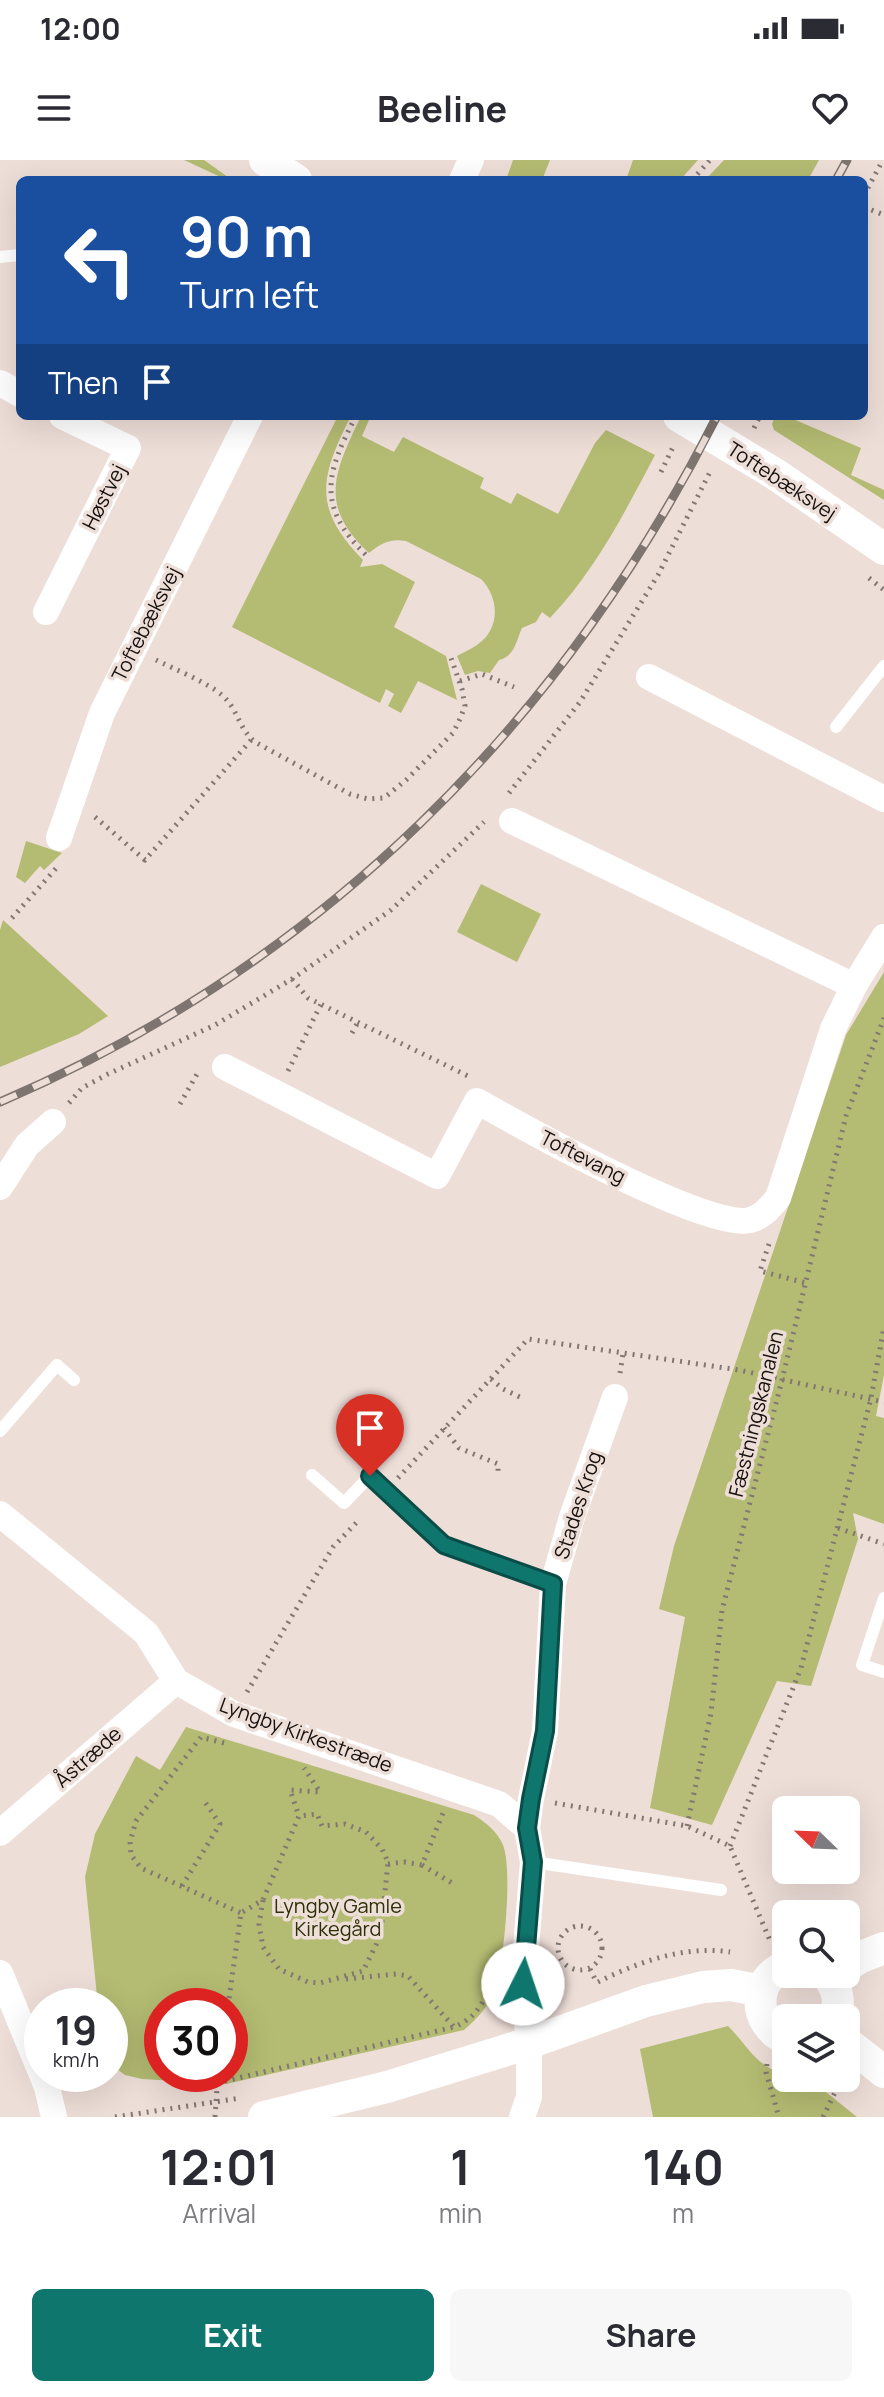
<!DOCTYPE html>
<html lang="en">
<head>
<meta charset="utf-8">
<style>
	:root { --surface:#fff; --page:#f7f7f7; --text:#2b2b33; --muted:#7c7c81; --accent:#0f766e }
	body { margin:0; font-family:Manrope,sans-serif; background:var(--page); color:var(--text); height:100vh; display:flex; flex-direction:column; font-size:30px; white-space:nowrap }
	* { box-sizing:border-box; margin:0 }
	p { font-size:26px; color:var(--muted) }
	.icon { flex:none; width:44px; height:44px; fill:none; stroke:currentColor; stroke-width:2; stroke-linecap:round; stroke-linejoin:round }
	.map { position:relative; height:1957px; overflow:hidden }
	.side { display:flex; flex-direction:column; background:var(--surface); flex:1 }
	.side>* { flex:none }
	.hud { position:absolute; left:16px; top:16px; width:852px; height:244px; border-radius:12px; box-shadow:0 8px 32px #0002; background:#1a4fa0; color:#fff; overflow:hidden }
	.needle { width:52px; rotate:293deg }
	.tools { position:absolute; left:772px; top:1636px; display:grid; gap:16px }
	.tools a { display:grid; place-items:center; width:88px; height:88px; border-radius:12px; background:var(--surface); box-shadow:0 8px 32px #0002; font-size:40px }
	.speed { position:absolute; left:24px; top:1828px; display:flex; gap:16px; font-size:40px; font-weight:700; text-align:center }
	.speed>* { display:grid; place-content:center; width:104px; height:104px; border-radius:50%; background:var(--surface); box-shadow:0 8px 32px #0002; line-height:1 }
	.speed small { font-size:20px; font-weight:400 }
	.speed .limit { border:12px solid #d22; background:#fff; color:#111 }
	.pin { position:absolute; display:grid; place-items:center; width:68px; height:68px; color:#fff; margin:-82px -34px; border-radius:50% 50% 50% 0; rotate:-45deg; box-shadow:0 0 8px #0007 }
	.pin .icon { rotate:45deg }
	.me { position:absolute; width:88px; margin:-44px; rotate:4deg; stroke-linejoin:round; filter:drop-shadow(0 0 6px #0008) }
	.turn { display:flex; align-items:center; gap:28px; height:168px; padding:0 32px; font-size:36px }
	.turn .icon { width:104px; height:104px; stroke-width:2.5 }
	.turn b { display:block; font-size:56px; line-height:68px }
	.then { display:flex; align-items:center; height:76px; padding:0 32px; background:#0003; gap:16px; font-size:30px }
	.eta { display:flex; justify-content:space-evenly; align-items:center; height:136px; text-align:center }
	.eta b { font-size:48px; font-weight:700; line-height:56px }
	.primary-button { display:flex; gap:16px; margin-top:auto; padding:16px 32px }
	.primary-button a { flex:1; height:92px; border-radius:12px; background:var(--accent); color:#fff; font-size:32px; font-weight:700; line-height:92px; text-align:center }
	.primary-button a+a { background:var(--page); color:var(--text) }
	.status { display:flex; justify-content:space-between; align-items:center; height:56px; padding:0 40px; background:var(--surface); direction:ltr }
	.status svg { height:22px; fill:currentColor }
	header { display:flex; justify-content:space-between; align-items:center; height:104px; padding:0 32px; background:var(--surface); font-size:36px; font-weight:700 }
	.map>svg:first-child { display:block }
	.green { fill:#b4bb72; fill-rule:evenodd }
	.lines { fill:none; stroke-linecap:round; stroke-linejoin:round }
	.path { stroke:#827773; stroke-width:5; stroke-dasharray:2 6; stroke-linecap:butt }
	.service { stroke:#fff; stroke-width:12 }
	.minor { stroke:#fff; stroke-width:26 }
	.tertiary { stroke:#fff; stroke-width:32 }
	.rail-casing { stroke:#7e7470; stroke-width:9 }
	.rail { stroke:#eeded8; stroke-width:6; stroke-dasharray:18; stroke-linecap:butt }
	.route-casing { stroke:#0a4d48; stroke-width:20 }
	.route { stroke:#0f766e; stroke-width:14 }
	.labels { text-anchor:middle; stroke-width:7; stroke-linejoin:round; paint-order:stroke }
	.street-label { font-size:20px; fill:#16110f; stroke:#eeded8 }
	.park-label { font-size:20px; fill:#2d2f06; stroke:#eeded8 }
</style>
</head>
<body>
<div class="status"><b>12:00</b><svg viewBox="0 0 49 12"><path d="M0 12V9h3v3zM5 12V6h3v6zM10 12V3h3v9zM15 12V0h3v12zM26 1h20v11H26zM47 4h2v5h-2z"/></svg></div>
<header><svg class="icon" aria-label="menu" viewBox="0 0 24 24"><path d="M4 6h16M4 12h16M4 18h16"/></svg>Beeline<svg class="icon" aria-label="heart" viewBox="0 0 24 24"><path d="M12 20l-8-8c-3-5 5-10 8-4 3-6 11-1 8 4z"/></svg></header>
<div class="map">
<svg width="884" height="1957" viewBox="0 0 884 1957">
	<rect width="100%" height="100%" fill="#eeded8"/>
	<!-- green -->
	<g class="green">
		<path d="M184 0H204L232 20H227Z"/>
		<path d="M513 0H550L542 20H506Z"/>
		<path d="M633 0H698L680 20H626Z"/>
		<path d="M724 0H819L808 20H705Z"/>
		<path d="M338 256H351C320 317 312 348 363 400L360 407 382 404 415 422 394 467 446 496 457 540 418 521 401 553 388 546 394 534 386 529 380 543 232 467Z"/>
		<path d="M361 256 369 260 362 276 394 292 403 277 484 318 480 328 511 344 517 333 558 354 595 283 606 270 655 295C625 352 595 411 550 458L542 452 536 462 522 468C516 481 515 496 499 500L490 513 478 511 465 515 457 496C466 491 478 486 485 478 501 460 496 434 481 419L406 381C390 378 381 383 369 393 317 345 335 311 361 256Z"/>
		<path d="M775 256H786L861 288 851 315 884 330V340L774 270 772 264Z"/>
		<path d="M26 681 62 693 44 710 40 706 25 723 16 717Z"/>
		<path d="M481 724 541 754 517 802 457 772Z"/>
		<path d="M3 760 108 856 79 874 0 907V770Z"/>
		<path d="M884 812V1215L876 1256 884 1258V1364L853 1353 858 1379 811 1526 777 1521 712 1665 650 1648 685 1457 659 1449 674 1386 846 875Z"/>
		<path d="M186 1567 474 1655C486 1663 497 1671 503 1685 513 1710 504 1805 494 1831 488 1847 477 1859 464 1870L226 1924 142 1919 125 1915 110 1904V1846H98L85 1717 95 1674 136 1596 160 1610ZM162 1846H230V1914H162Z"/>
		<path d="M728 1866C750 1888 753 1904 786 1915V1918L816 1924 857 1957H653L640 1889Z"/>
	</g>
	<g class="lines">
		<!-- path -->
		<g class="path">
			<path d="M692 20 710 0"/>
			<path d="M864 35 883 0"/>
			<path d="M864 47 884 55"/>
			<path d="M356 256C326 313 316 346 366 395"/>
			<path d="M754 268 760 256"/>
			<path d="M661 312 673 287"/>
			<path d="M869 418 884 430"/>
			<path d="M156 500C174 509 209 523 223 536 238 550 239 569 255 582L350 634 368 639 384 638 406 620 453 573 460 559 465 546 462 529 451 498"/>
			<path d="M460 521 482 514 514 527"/>
			<path d="M509 633 580 542 658 415 711 310"/>
			<path d="M95 657 145 700 252 579"/>
			<path d="M12 758 59 705"/>
			<path d="M292 819 308 838 468 916"/>
			<path d="M352 873 358 862"/>
			<path d="M288 911 321 844"/>
			<path d="M69 943 82 928 108 914 215 865 292 819 391 750 484 662"/>
			<path d="M180 944 197 914"/>
			<path d="M769 1084 760 1111 806 1123"/>
			<path d="M620 1213 623 1194"/>
			<path d="M491 1219 503 1229 524 1239"/>
			<path d="M444 1268 459 1288 498 1304V1313"/>
			<path d="M398 1318 528 1179 739 1210 884 1242"/>
			<path d="M838 1368 884 1384"/>
			<path d="M247 1532 333 1387 359 1360"/>
			<path d="M224 1583 201 1577 136 1661 130 1682 131 1695 141 1708 241 1753"/>
			<path d="M555 1643 687 1666 730 1686 771 1783"/>
			<path d="M687 1666 711 1553 722 1450 782 1220 846 956 884 858"/>
			<path d="M730 1686 801 1508 871 1238 884 1167"/>
			<path d="M388 1704 404 1702 422 1705 443 1653"/>
			<path d="M422 1705 452 1723"/>
			<path d="M182 1726 220 1664 205 1642"/>
			<path d="M263 1740 259 1764 263 1787 279 1809 308 1822 320 1823 363 1811 376 1785 382 1762 388 1702 382 1689 366 1672 345 1664 322 1666 317 1654 299 1656"/>
			<circle cx="580" cy="1788" r="22"/>
			<path d="M590 1809 597 1823"/>
			<path d="M346 1819 396 1814 408 1816 454 1867"/>
			<path d="M598 1822C638 1802 685 1785 730 1792"/>
			<path d="M228 1846 241 1753 263 1740 299 1656 290 1630 320 1632 304 1608"/>
			<path d="M767 1904 766 1912 779 1957"/>
			<path d="M217 1923 454 1867C481 1856 487 1835 494 1809"/>
			<path d="M115 1957 241 1938"/>
			<path d="M215 1957 218 1914"/>
			<path d="M823 1957 842 1918"/>
		</g>
		<!-- service -->
		<g class="service">
			<path d="M0 97 20 95"/>
			<path d="M836 567 884 506"/>
			<path d="M0 1271 57 1205 74 1220"/>
			<path d="M312 1315 344 1343 370 1316 444 1385 553 1424"/>
			<path d="M884 1438 862 1505 884 1512"/>
			<path d="M533 1702 721 1730"/>
		</g>
		<!-- minor -->
		<g class="minor">
			<path d="M462 20 471 0"/>
			<path d="M0 223 20 234"/>
			<path d="M46 452 128 288 62 256"/>
			<path d="M649 517 884 639"/>
			<path d="M512 661 854 826"/>
			<path d="M59 678 102 553 250 256"/>
			<path d="M225 907 437 1016 477 941C521 966 708 1071 750 1060 763 1057 770 1047 778 1038L833 869 854 826 884 777"/>
			<path d="M0 1027 27 985 53 962"/>
			<path d="M0 1354 146 1473 176 1521 234 1554 499 1644 527 1668"/>
			<path d="M0 1673 176 1521"/>
			<path d="M0 1813 47 1927 54 1957"/>
			<path d="M522 1957 529 1937V1883L523 1824 533 1702 527 1668 531 1639 545 1571 553 1424 572 1357 615 1237"/>
		</g>
		<!-- tertiary -->
		<g class="tertiary">
			<path d="M265 0 296 20"/>
			<path d="M679 256 775 314 884 389"/>
			<path d="M786 1806C751 1820 753 1864 786 1879"/>
			<path d="M846 1806 861 1797 884 1788"/>
			<path d="M826 1814C837 1827 841 1841 835 1858"/>
			<path d="M846 1882 884 1912"/>
			<path d="M264 1957 387 1927 529 1883 646 1841 703 1827 731 1825 762 1831"/>
		</g>
		<defs>
			<g id="rail">
				<path d="M836 20 847 0"/>
				<path d="M0 942C321 804 560 566 717 256"/>
			</g>
		</defs>
		<!-- rail casing -->
		<use href="#rail" class="rail-casing"/>
		<!-- rail -->
		<use href="#rail" class="rail"/>
	</g>
	<g class="lines">
		<defs>
			<path id="route" d="M370 1316 444 1385 553 1424 545 1571 531 1639 527 1668 533 1702 523 1824"/>
		</defs>
		<!-- route casing -->
		<use href="#route" class="route-casing"/>
		<!-- route -->
		<use href="#route" class="route"/>
	</g>
	<g class="labels">
		<!-- street labels -->
		<g class="street-label">
			<text transform="translate(782 321) rotate(33)" y="7">Toftebæksvej</text>
			<text transform="translate(104 337) rotate(-63)" y="7">Høstvej</text>
			<text transform="translate(146 464) rotate(-63)" y="7">Toftebæksvej</text>
			<text transform="translate(583 997) rotate(27)" y="7">Toftevang</text>
			<text transform="translate(756 1254) rotate(-76)" y="7">Fæstningskanalen</text>
			<text transform="translate(578 1345) rotate(-72)" y="7">Stades Krog</text>
			<text transform="translate(306 1575) rotate(20)" y="7">Lyngby Kirkestræde</text>
			<text transform="translate(88 1597) rotate(-41)" y="7">Åstræde</text>
		</g>
		<!-- park labels -->
		<g class="park-label">
			<text x="338" y="1753">Lyngby Gamle<tspan x="338" dy="23">Kirkegård</tspan></text>
		</g>
	</g>
</svg>
<div class="tools">
<a><svg class="needle" viewBox="-14 -14 28 28"><path d="M0-13l5 13h-10z" fill="#e53935"/><path d="M0 13l5-13h-10z" fill="#7c7c81"/></svg></a>
<a><svg class="icon" aria-label="search" viewBox="0 0 24 24"><circle cx="10" cy="10" r="6"/><path d="M15 15l6 6"/></svg></a>
<a><svg class="icon" aria-label="layers" viewBox="0 0 24 24"><path d="M12 4l9 5-9 5-9-5zM3 14l9 5 9-5"/></svg></a>
</div>
<div class="speed"><div>19<small>km/h</small></div><div class="limit">30</div></div>
<div class="pin" style="left:370px;top:1316px;background:#d93025"><svg class="icon" aria-label="arrive" viewBox="0 0 24 24"><path d="M6 21V4h12l-3 4 3 4H6"/></svg></div>
<svg class="me" style="left:523px;top:1824px" viewBox="-20 -20 40 40"><circle r="19" fill="#fff"/><path d="M0-13L10 11 0 6-10 11z" fill="#0f766e"/></svg>
<div class="hud">
<div class="turn"><svg class="icon" aria-label="left" viewBox="0 0 24 24"><path d="M17 20v-9H6M10 6l-5 5 5 5"/></svg><div><b>90 m</b>Turn left</div></div>
<div class="then">Then<svg class="icon" aria-label="arrive" viewBox="0 0 24 24"><path d="M6 21V4h12l-3 4 3 4H6"/></svg></div>
</div>
</div>
<section class="side">
<div class="eta">
<div><b>12:01</b><p>Arrival</p></div>
<div><b>1</b><p>min</p></div>
<div><b>140</b><p>m</p></div>
</div>
<div class="primary-button"><a>Exit</a><a>Share</a></div>
</section>
</body>
</html>
